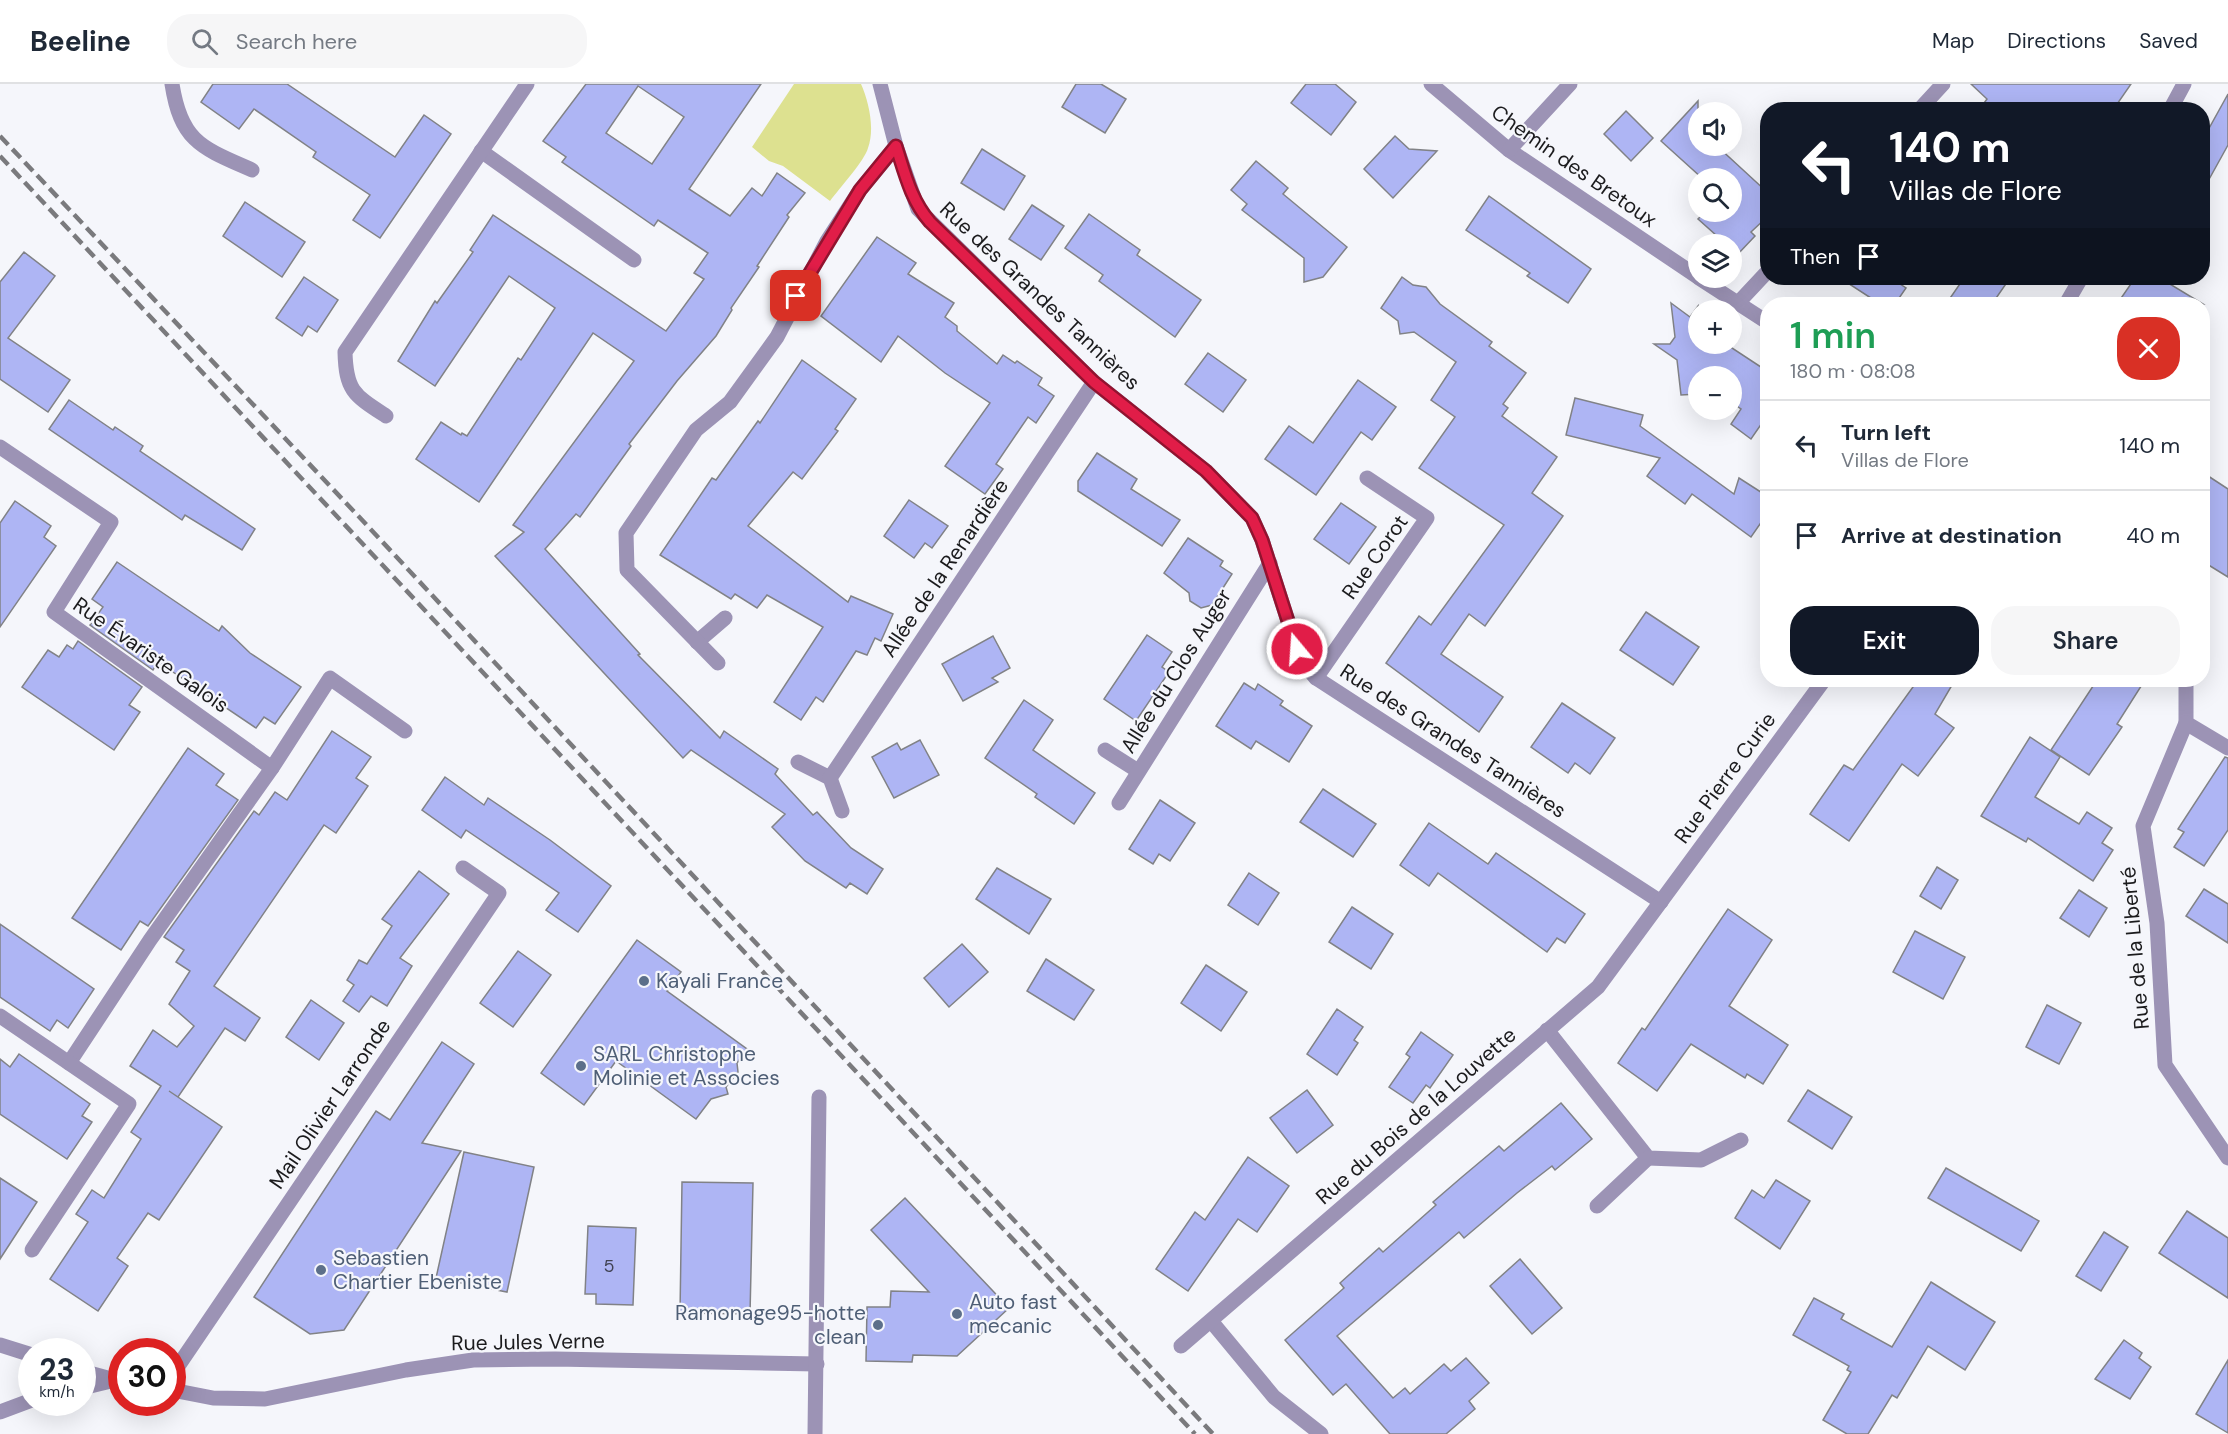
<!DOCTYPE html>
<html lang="en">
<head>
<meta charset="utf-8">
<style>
	:root { --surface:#fff; --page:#f6f6f7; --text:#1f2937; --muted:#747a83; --line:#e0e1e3; --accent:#111827 }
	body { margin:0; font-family:"DM Sans",sans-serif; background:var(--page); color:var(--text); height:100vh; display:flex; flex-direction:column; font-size:22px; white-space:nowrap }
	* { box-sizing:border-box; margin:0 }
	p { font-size:20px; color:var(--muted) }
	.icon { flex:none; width:33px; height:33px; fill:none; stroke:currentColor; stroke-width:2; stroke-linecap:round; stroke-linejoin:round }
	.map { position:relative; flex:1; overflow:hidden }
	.details { position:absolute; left:1760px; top:213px; width:450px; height:390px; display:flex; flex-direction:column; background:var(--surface); border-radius:24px; box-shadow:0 6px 24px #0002 }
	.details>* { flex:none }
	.top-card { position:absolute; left:1760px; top:18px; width:450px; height:183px; border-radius:24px; box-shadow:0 6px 24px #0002; background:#111827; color:#fff; overflow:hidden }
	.fabs { position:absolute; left:1688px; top:18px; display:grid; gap:12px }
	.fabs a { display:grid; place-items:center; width:54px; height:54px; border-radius:50%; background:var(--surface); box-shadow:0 6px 24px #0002; font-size:30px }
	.speed { position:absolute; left:18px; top:1254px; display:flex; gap:12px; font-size:30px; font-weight:700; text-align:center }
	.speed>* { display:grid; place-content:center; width:78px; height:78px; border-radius:50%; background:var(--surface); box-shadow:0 6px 24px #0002; line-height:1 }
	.speed small { font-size:15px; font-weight:400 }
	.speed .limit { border:9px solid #d22; background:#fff; color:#111 }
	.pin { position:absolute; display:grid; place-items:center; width:51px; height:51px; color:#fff; margin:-26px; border-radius:12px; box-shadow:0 3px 9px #0006 }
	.me { position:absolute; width:66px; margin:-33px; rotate:342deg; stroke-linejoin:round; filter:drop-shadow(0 0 4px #0008) }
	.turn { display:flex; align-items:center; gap:21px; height:126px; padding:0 30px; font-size:27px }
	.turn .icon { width:78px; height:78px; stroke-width:2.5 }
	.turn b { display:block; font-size:42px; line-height:51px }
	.then { display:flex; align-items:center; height:57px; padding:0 30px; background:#0003; gap:12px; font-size:22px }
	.round { display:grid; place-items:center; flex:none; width:63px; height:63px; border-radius:24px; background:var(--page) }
	.summary { display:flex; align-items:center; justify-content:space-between; height:102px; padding:0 30px }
	h1 { font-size:36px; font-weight:600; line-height:45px; color:#1e9e55 }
	.cta { display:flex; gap:12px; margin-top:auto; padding:12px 30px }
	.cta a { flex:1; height:69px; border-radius:24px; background:var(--accent); color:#fff; font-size:24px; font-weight:600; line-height:69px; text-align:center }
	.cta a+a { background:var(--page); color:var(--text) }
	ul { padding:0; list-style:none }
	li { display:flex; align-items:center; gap:18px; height:90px; padding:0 30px; border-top:2px solid var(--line) }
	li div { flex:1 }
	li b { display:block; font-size:22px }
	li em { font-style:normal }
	header { display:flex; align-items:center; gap:36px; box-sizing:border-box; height:84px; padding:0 30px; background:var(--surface); border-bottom:2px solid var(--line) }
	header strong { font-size:28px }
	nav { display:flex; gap:33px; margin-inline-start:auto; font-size:21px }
	.search { width:420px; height:54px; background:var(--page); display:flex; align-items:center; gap:15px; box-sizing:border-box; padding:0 21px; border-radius:24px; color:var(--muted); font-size:22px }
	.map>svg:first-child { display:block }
	.green { fill:#dde190 }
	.building { fill:#aeb5f4; stroke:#818286; stroke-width:1.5; fill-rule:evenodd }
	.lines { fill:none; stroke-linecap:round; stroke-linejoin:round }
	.minor { stroke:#9c93b5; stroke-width:15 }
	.rail { stroke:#7a7a7d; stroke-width:4.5; stroke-dasharray:12 6; stroke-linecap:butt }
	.route-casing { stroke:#92132f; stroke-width:15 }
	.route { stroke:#e11d48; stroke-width:10 }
	.service-dot { fill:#5c6f8a; stroke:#f5f6fb; stroke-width:2 }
	.labels { text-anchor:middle; stroke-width:4.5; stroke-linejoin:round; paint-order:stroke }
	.number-label { font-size:18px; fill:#404253 }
	.street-label { font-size:21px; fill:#1b1b1d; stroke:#f5f6fb }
	.service-label { font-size:21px; fill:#4e5e75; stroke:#f5f6fb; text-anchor:start }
</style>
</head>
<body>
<header>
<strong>Beeline</strong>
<div class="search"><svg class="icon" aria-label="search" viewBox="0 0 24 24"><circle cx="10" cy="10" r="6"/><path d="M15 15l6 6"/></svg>Search here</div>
<nav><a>Map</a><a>Directions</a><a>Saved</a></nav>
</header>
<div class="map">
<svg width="2228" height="1350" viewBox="0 0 2228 1350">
	<rect width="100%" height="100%" fill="#f5f6fb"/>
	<!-- green -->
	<path class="green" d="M794 0H861C869 18 875 45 868 64 865 76 839 105 830 117L783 82 769 77 752 63Z"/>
	<!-- building -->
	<g class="building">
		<path d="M213 0H287L395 73 424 31 451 50 380 154 353 136 370 111 313 73 316 68 254 25 239 45 201 18Z"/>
		<path d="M586 0H761L689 105 730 132 752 104 762 112 777 89 805 109 787 131 789 133 757 182 759 183 731 224 732 226 716 252 677 297 629 360 631 362 580 433 576 430 545 465 640 570 638 571 720 654 724 647 778 685 775 690 813 731 817 728 851 764 883 785 867 810 850 799 846 804 805 777 772 743 785 730 691 666 683 674 495 472 524 448 513 441 634 277 593 249 479 418 416 375 441 338 461 351 462 349 467 352 518 274 521 276 555 224 509 192 435 302 398 277 435 217 437 219 473 168 470 166 493 131 666 247 704 195 694 189 708 169 658 136 654 142 562 78 566 73 543 57ZM638 2 684 33 652 80 606 49Z"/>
		<path d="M1076 0H1101L1126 15 1105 49 1062 23Z"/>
		<path d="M1306 0H1335L1356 18 1331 51 1291 19Z"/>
		<path d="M1971 0H2131L2113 26H1979L1987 15Z"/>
		<path d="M2228 10V61L2202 108V57Z"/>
		<path d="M1698 17V62H1717L1767 108V133L1751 148 1755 152 1737 171 1731 165V160H1726L1698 135 1705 128H1731V94H1702L1661 57Z"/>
		<path d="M1626 27 1653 54 1631 77 1604 50Z"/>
		<path d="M1395 52 1409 65 1437 67 1393 114 1364 85Z"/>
		<path d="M982 65 1025 92 1004 126 961 99Z"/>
		<path d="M1256 77 1288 104 1283 110 1347 163 1323 193 1304 198V174L1242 126 1247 120 1231 106Z"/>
		<path d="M1489 112 1591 185 1568 219 1527 192 1530 189 1466 146Z"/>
		<path d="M245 118 305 158 282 193 223 152Z"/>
		<path d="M1032 121 1064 142 1041 176 1009 155Z"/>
		<path d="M1089 130 1140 166 1137 171 1201 216 1175 253 1099 197 1103 191 1065 164Z"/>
		<path d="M877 153 916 179 908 190 954 219 945 233 957 242V247L997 280 1003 271 1015 279 1017 277 1042 294 1038 301 1054 312 1036 339 1028 333 996 380 1003 385 985 410 945 382 990 319 945 289 898 252 881 278 821 232Z"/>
		<path d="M24 168 55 192 8 254 70 296 48 328 0 295V198Z"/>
		<path d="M304 193 338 216 317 248 308 242 302 252 276 234Z"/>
		<path d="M1402 193 1413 201 1426 203 1440 220 1492 258 1489 262 1526 289 1503 320 1508 324 1502 332 1557 373 1532 409 1563 432 1485 542 1469 530 1441 570 1503 613 1479 648 1386 579 1419 532 1431 541 1504 441 1419 384 1455 333 1431 316 1456 278 1414 248 1400 250 1398 237 1381 224Z"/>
		<path d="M1840 194H1891L1906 204 1895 220H1880Z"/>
		<path d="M1964 194H2010L1992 220H1946Z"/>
		<path d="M2135 194H2160L2203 220H2117Z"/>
		<path d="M1671 219 1690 233 1698 222V260H1726L1767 287V342L1762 339 1751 355 1731 340 1741 325 1731 318V292L1698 291V310L1681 311 1677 276 1654 260H1670L1675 253Z"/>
		<path d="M1208 269 1246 296 1223 328 1185 300Z"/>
		<path d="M802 276 856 315 835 345 838 347 802 395 793 388 748 442 848 518 851 512 893 530 881 557 875 554 867 571 856 567 823 618 816 613 801 636 774 618 823 543 767 511 757 524 735 510 731 515 660 471 712 394 716 396 758 337 760 339Z"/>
		<path d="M1358 296 1396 323 1372 356 1361 348 1316 411 1265 375 1289 342 1313 359Z"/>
		<path d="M1575 314 1643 331 1640 342 1734 410 1739 394 1767 412V430L1751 453 1692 410 1685 420 1647 392 1660 374 1566 351Z"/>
		<path d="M69 316 113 346 115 343 143 362 140 367 255 445 242 466 185 431 182 436 49 345Z"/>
		<path d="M1097 369 1137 395 1131 405 1180 436 1162 462 1078 407V397Z"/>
		<path d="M2202 388 2228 405V493L2202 477Z"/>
		<path d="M909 416 948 442 932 464 925 459 914 474 884 452Z"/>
		<path d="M15 417 51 442 44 453 56 462 0 543V439Z"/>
		<path d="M1341 419 1376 443 1349 480 1314 455Z"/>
		<path d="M1188 454 1223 477 1220 482 1232 490 1212 521 1201 524 1190 517 1189 509 1164 489Z"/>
		<path d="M117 478 219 547 222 542 250 569 301 603 275 640 264 633 256 644 158 578 153 586 90 541 103 523 92 515Z"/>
		<path d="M1646 528 1699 563 1673 601 1620 566Z"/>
		<path d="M1147 551 1172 568 1162 583 1169 588 1136 637 1104 615Z"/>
		<path d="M993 552 1010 584 992 594 998 598 963 617 942 580Z"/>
		<path d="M78 557 142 603 129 621 140 628 114 666 22 603 48 566 59 573 67 561 73 565Z"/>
		<path d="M1918 596H1955L1935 630 1954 644 1918 692 1902 680 1849 757 1810 730 1844 681 1853 686Z"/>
		<path d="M2097 596H2145L2117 640 2122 643 2089 691 2051 666Z"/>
		<path d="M1244 599 1255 606 1258 600 1283 617 1280 621 1312 642 1289 678 1256 657 1251 665 1216 642Z"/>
		<path d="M1024 616 1053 636 1033 666 1095 709 1074 740 1035 713 1037 710 985 674Z"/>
		<path d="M1562 619 1615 654 1590 690 1575 679 1568 689 1531 663Z"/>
		<path d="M332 647 371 673 356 694 368 702 336 749 324 741 214 902 260 934 245 957 225 944 178 1013 169 1007 222 1043 159 1136 148 1129 117 1174 128 1182 98 1227 50 1195 88 1138 76 1130 92 1106 104 1114 141 1055 131 1048 161 1002 130 982 153 946 177 963 194 942 169 920 190 887 176 878 184 866 164 853 254 727 259 731 275 708 287 716Z"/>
		<path d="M2030 653 2060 673 2035 713 2079 740 2087 728 2112 744 2102 759 2113 766 2093 797 2028 754 2026 758 1981 732Z"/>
		<path d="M920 656 939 691 894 714 872 673 897 659 901 666Z"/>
		<path d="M188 664 224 690 216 701 238 716 148 842 140 837 121 866 72 834Z"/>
		<path d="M2225 673 2228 674V746L2204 782 2174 763 2184 748 2178 745Z"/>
		<path d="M445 693 484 721 488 714 550 756 611 802 578 848 546 826 559 809 466 746 461 754 422 726Z"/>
		<path d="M1323 705 1376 740 1353 773 1300 738Z"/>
		<path d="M1160 716 1195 739 1170 777 1159 770 1153 780 1129 765Z"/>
		<path d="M1429 739 1488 780 1496 769 1585 830 1565 859 1557 854 1547 868 1438 789 1429 802 1400 781Z"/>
		<path d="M1937 783 1958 796 1941 825 1920 812Z"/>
		<path d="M997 784 1051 815 1029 850 976 815Z"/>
		<path d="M419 787 449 810 400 874 412 882 387 922 371 912 359 928 343 917 354 901 347 896 359 876 367 880 392 842 382 835Z"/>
		<path d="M1249 789 1279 809 1258 841 1228 821Z"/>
		<path d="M2204 805 2228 820V859L2186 832Z"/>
		<path d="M2079 806 2107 824 2089 853 2060 834Z"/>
		<path d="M1352 823 1393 850 1371 885 1329 858Z"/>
		<path d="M1728 825 1772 856 1729 922 1788 961 1763 1000 1747 990 1745 994 1691 960 1657 1007 1618 979 1642 944 1645 946Z"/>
		<path d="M0 840 94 905 68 944 57 936 50 947 0 913Z"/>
		<path d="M1915 847 1965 873 1943 915 1893 888Z"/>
		<path d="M637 856 681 888 667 907 747 965 737 979 738 988 726 1003 728 1010 711 1015 696 1035 616 977 584 1021 541 989Z"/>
		<path d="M962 860 988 888 949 923 924 894Z"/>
		<path d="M518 867 551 891 513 943 480 919Z"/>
		<path d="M1046 875 1094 906 1074 936 1027 907Z"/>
		<path d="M1206 881 1247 908 1221 947 1181 919Z"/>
		<path d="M311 916 344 939 319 976 286 953Z"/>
		<path d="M2047 921 2081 939 2059 980 2026 963Z"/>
		<path d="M1337 925 1363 943 1354 956 1358 959 1337 991 1307 970Z"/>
		<path d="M1421 948 1453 971 1430 1004 1426 1001 1413 1019 1389 1003 1410 973 1406 970Z"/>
		<path d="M442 958 474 980 422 1059 461 1067 344 1246 310 1250 254 1213 376 1027 390 1036Z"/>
		<path d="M19 970 90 1020 82 1032 92 1038 67 1075 0 1030V975L10 983Z"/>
		<path d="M1307 1006 1333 1041 1297 1069 1270 1034Z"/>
		<path d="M1808 1006 1852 1033 1832 1065 1788 1037Z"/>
		<path d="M1561 1019 1592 1055 1555 1086 1552 1082 1517 1109 1464 1154 1459 1148 1337 1252 1393 1314 1405 1304 1410 1310 1444 1280 1451 1287 1466 1274 1489 1299 1469 1317 1475 1325 1446 1350H1390L1346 1300 1333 1311 1285 1256 1344 1204 1340 1199 1379 1164 1383 1168 1436 1121 1433 1118 1462 1093 1499 1062 1504 1067Z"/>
		<path d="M464 1068 534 1083 507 1208 436 1194Z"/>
		<path d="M1248 1073 1289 1102 1257 1148 1238 1135 1188 1207 1156 1185 1195 1128 1205 1136Z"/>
		<path d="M1946 1084 2039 1137 2021 1167 1928 1114Z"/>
		<path d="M0 1094 37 1118 0 1175Z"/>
		<path d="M1776 1096 1810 1117 1780 1165 1735 1134 1752 1106 1764 1114Z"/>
		<path d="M682 1098 753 1099 750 1230 680 1229Z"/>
		<path d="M905 1114 1009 1224 957 1272 913 1271 912 1278 866 1277 867 1223H890L891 1207 929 1208 871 1146Z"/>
		<path d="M2187 1127 2228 1154V1214L2159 1169Z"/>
		<path d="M588 1142 636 1144 633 1221 596 1220V1210H585Z"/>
		<path d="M2104 1148 2128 1163 2101 1207 2076 1192Z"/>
		<path d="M1520 1175 1562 1224 1532 1250 1490 1202Z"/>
		<path d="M1931 1198 1995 1238 1965 1286 1928 1262 1897 1314 1892 1311 1868 1350H1847L1823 1336 1851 1288 1847 1286 1849 1282 1793 1251 1814 1214 1844 1230 1841 1235 1892 1263Z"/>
		<path d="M2124 1256 2142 1269 2139 1274 2151 1283 2130 1315 2095 1295Z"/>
		<path d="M2228 1276V1349L2196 1330Z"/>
	</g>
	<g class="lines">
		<!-- minor -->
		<g class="minor">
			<path d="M172 0C181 58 202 64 252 86"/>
			<path d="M880 0 896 62 918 125 1094 298 1206 387 1252 434 1262 456 1297 565 1304 580 1316 594 1661 818"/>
			<path d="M1431 0 1509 66 1698 193"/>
			<path d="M1919 26 1943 0"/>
			<path d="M2170 26 2184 0"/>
			<path d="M1509 66 1570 0"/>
			<path d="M481 67 634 176"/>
			<path d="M1699 194 1767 238"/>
			<path d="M1738 219 1767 188"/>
			<path d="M2066 220 2081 194"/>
			<path d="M386 332C354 311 346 307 345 268L527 0"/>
			<path d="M0 363 111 438 54 528 272 684 150 856 69 979 0 932"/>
			<path d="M697 558 725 534"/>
			<path d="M718 579 627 486 626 449 696 346 730 318 777 253 827 157 860 106 896 62"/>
			<path d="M1316 594 1427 434 1367 394"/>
			<path d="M2186 596V639L2228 664"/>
			<path d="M2186 639 2143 742 2157 839 2165 981 2228 1074"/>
			<path d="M1105 666 1138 687"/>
			<path d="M798 678 830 694 842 727"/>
			<path d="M272 684 330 594 405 647"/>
			<path d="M830 694 1094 298"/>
			<path d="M1119 719 1270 479"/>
			<path d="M1547 946 1648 1074 1701 1076 1741 1056"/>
			<path d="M1597 1122 1648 1074"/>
			<path d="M32 1166 129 1020 69 979"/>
			<path d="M1211 1237 1274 1313 1321 1350"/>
			<path d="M0 1261 32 1271"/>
			<path d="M1181 1262 1598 903 1824 596"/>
			<path d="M82 1287 122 1298"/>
			<path d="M172 1291 499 809 463 784"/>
			<path d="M82 1304 111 1297"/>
			<path d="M172 1306 213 1314 265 1315 406 1286 473 1276 555 1275 817 1280"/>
			<path d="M0 1328 32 1316"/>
			<path d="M815 1350 819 1013"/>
		</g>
		<!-- rail -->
		<g class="rail">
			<path d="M0 52 363 437 1213 1350"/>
			<path d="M0 72 1195 1350"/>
		</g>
	</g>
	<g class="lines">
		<defs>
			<path id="route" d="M796 212 860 106 896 62C905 90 911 116 930 138L1094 298 1206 387 1252 434 1262 456 1297 565"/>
		</defs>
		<!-- route casing -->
		<use href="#route" class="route-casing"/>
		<!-- route -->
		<use href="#route" class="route"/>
	</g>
	<!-- markers -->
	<g class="service-dot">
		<circle cx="644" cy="897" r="6"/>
		<circle cx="581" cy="982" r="6"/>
		<circle cx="321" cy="1186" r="6"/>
		<circle cx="957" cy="1230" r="6"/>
		<circle cx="878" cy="1241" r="6"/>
	</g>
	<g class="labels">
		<!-- number labels -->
		<g class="number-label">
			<text x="609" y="1188">5</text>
		</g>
		<!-- street labels -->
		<g class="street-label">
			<text transform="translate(1574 82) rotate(35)" y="7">Chemin des Bretoux</text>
			<text transform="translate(1040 212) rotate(43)" y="7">Rue des Grandes Tannières</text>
			<text transform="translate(1375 473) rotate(-55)" y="7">Rue Corot</text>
			<text transform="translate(945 484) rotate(-56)" y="7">Allée de la Renardière</text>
			<text transform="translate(151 571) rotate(35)" y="7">Rue Évariste Galois</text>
			<text transform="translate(1176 587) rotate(-58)" y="7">Allée du Clos Auger</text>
			<text transform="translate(1453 657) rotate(33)" y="7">Rue des Grandes Tannières</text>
			<text transform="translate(1725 694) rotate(-54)" y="7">Rue Pierre Curie</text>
			<text transform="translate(2135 864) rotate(-95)" y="7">Rue de la Liberté</text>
			<text transform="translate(330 1020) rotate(-56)" y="7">Mail Olivier Larronde</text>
			<text transform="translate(1416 1032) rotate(-41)" y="7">Rue du Bois de la Louvette</text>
			<text transform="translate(528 1258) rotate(-1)" y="7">Rue Jules Verne</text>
		</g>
		<!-- service labels -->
		<g class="service-label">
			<text x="656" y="904">Kayali France</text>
			<text x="593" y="977">SARL Christophe<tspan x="593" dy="24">Molinie et Associes</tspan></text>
			<text x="333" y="1181">Sebastien<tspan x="333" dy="24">Chartier Ebeniste</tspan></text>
			<text x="969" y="1225">Auto fast<tspan x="969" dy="24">mecanic</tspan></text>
			<text x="866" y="1236" text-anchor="end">Ramonage95-hotte<tspan x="866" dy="24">clean</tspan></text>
		</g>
	</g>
</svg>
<div class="fabs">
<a><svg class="icon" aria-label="sound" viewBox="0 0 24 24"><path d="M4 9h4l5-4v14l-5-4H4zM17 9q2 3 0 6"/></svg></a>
<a><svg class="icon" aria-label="search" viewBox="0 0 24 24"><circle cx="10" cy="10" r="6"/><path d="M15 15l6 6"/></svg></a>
<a><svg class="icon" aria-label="layers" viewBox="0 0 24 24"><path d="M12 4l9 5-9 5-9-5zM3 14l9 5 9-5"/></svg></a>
<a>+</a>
<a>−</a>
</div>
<div class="speed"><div>23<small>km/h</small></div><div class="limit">30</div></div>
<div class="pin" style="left:796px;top:212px;background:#d93025"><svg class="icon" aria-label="arrive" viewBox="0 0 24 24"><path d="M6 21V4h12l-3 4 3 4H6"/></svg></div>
<svg class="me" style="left:1297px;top:565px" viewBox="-20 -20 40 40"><circle r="17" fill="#e11d48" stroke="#fff" stroke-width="3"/><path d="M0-11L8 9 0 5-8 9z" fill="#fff"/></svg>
<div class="top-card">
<div class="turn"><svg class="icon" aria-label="left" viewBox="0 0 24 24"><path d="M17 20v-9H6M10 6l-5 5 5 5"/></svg><div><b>140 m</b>Villas de Flore</div></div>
<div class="then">Then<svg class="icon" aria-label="arrive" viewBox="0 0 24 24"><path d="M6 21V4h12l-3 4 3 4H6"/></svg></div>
</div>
<section class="details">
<div class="summary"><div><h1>1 min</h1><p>180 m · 08:08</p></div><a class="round" style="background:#d93025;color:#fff"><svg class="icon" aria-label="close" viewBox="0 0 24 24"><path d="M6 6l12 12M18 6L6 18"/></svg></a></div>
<ul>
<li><svg class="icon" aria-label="left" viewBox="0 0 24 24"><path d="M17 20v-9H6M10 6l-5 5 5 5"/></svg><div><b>Turn left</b><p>Villas de Flore</p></div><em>140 m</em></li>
<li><svg class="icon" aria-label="arrive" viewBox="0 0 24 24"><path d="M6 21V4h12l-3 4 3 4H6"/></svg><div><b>Arrive at destination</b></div><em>40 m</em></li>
</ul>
<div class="cta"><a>Exit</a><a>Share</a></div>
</section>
</div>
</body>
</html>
